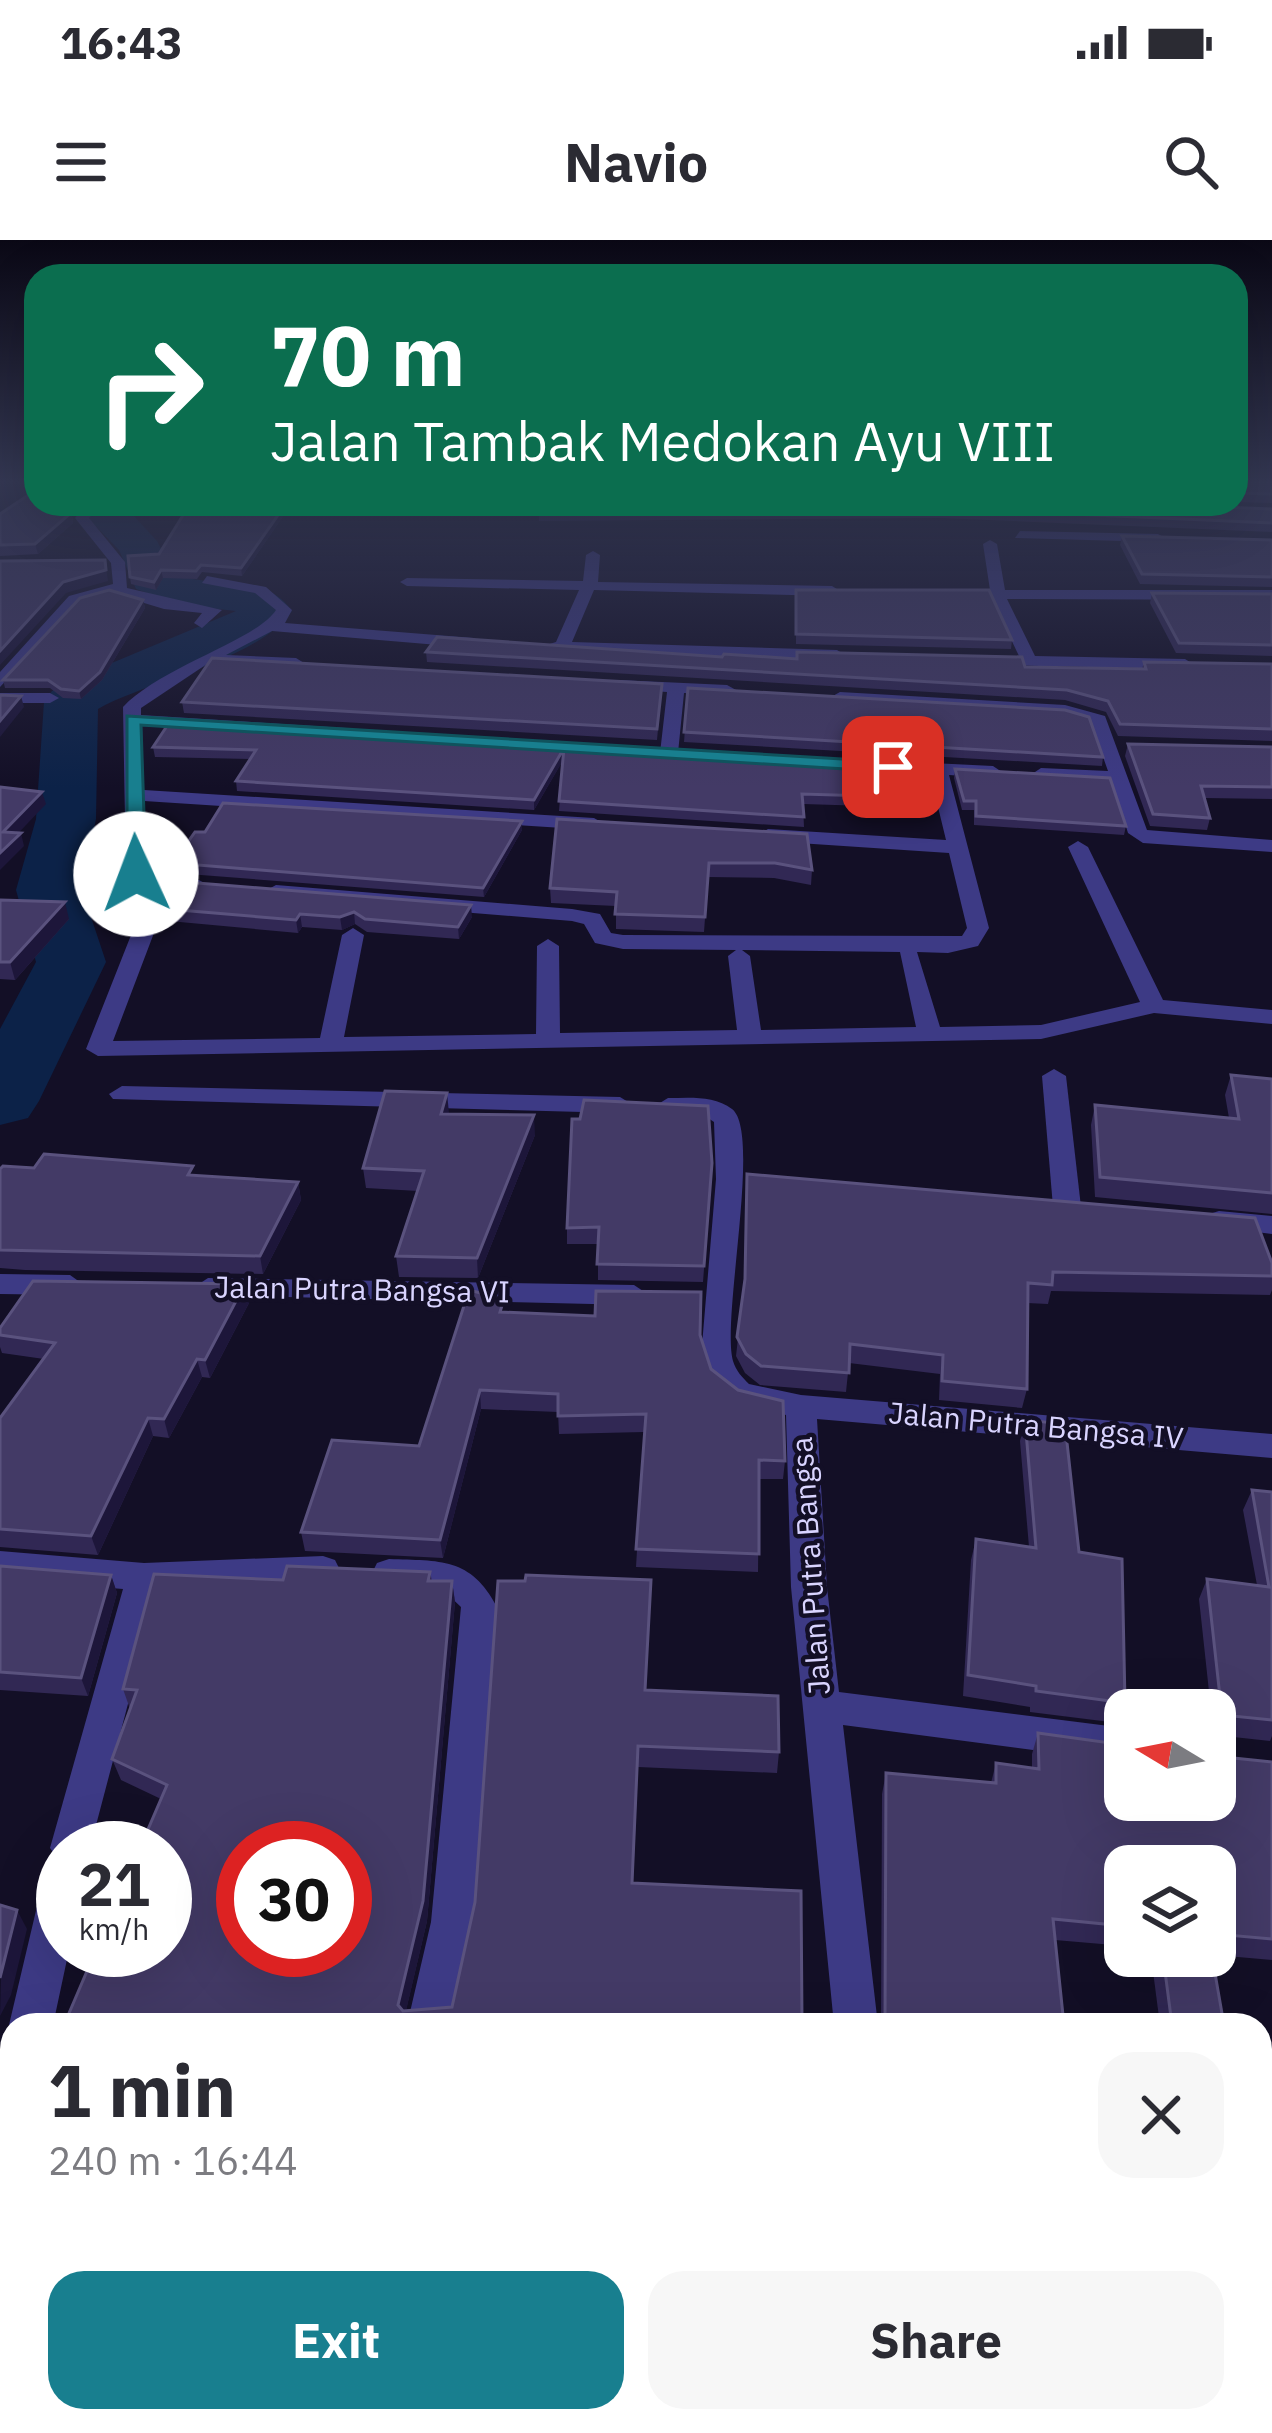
<!DOCTYPE html>
<html lang="en">
<head>
<meta charset="utf-8">
<style>
	:root { --surface:#fff; --page:#f7f7f7; --text:#2b2b33; --muted:#7c7c81; --accent:#187f8f }
	body { margin:0; font-family:"IBM Plex Sans",sans-serif; background:var(--page); color:var(--text); height:100vh; display:flex; flex-direction:column; font-size:45px; white-space:nowrap }
	* { box-sizing:border-box; margin:0 }
	p { font-size:39px; color:var(--muted) }
	.icon { flex:none; width:66px; height:66px; fill:none; stroke:currentColor; stroke-width:2; stroke-linecap:round; stroke-linejoin:round }
	.map { position:relative; flex:1; overflow:hidden }
	.panel { position:absolute; left:0px; top:1773px; width:1272px; height:420px; display:flex; flex-direction:column; background:var(--surface); border-radius:36px 36px 0 0; box-shadow:0 12px 48px #0002 }
	.panel>* { flex:none }
	.banner { position:absolute; left:24px; top:24px; width:1224px; height:252px; border-radius:36px; box-shadow:0 12px 48px #0002; background:#0b6e4f; color:#fff; overflow:hidden }
	.needle { width:78px; rotate:280deg }
	.buttons { position:absolute; left:1104px; top:1449px; display:grid; gap:24px }
	.buttons a { display:grid; place-items:center; width:132px; height:132px; border-radius:24px; background:var(--surface); box-shadow:0 12px 48px #0002; font-size:60px }
	.speed { position:absolute; left:36px; top:1581px; display:flex; gap:24px; font-size:60px; font-weight:700; text-align:center }
	.speed>* { display:grid; place-content:center; width:156px; height:156px; border-radius:50%; background:var(--surface); box-shadow:0 12px 48px #0002; line-height:1 }
	.speed small { font-size:30px; font-weight:400 }
	.speed .limit { border:18px solid #d22; background:#fff; color:#111 }
	.pin { position:absolute; display:grid; place-items:center; width:102px; height:102px; color:#fff; margin:-51px; border-radius:24px; box-shadow:0 6px 18px #0006 }
	.me { position:absolute; width:132px; margin:-66px; rotate:358deg; stroke-linejoin:round; filter:drop-shadow(0 0 9px #0008) }
	.turn { display:flex; align-items:center; gap:42px; height:252px; padding:0 48px; font-size:54px }
	.turn .icon { width:156px; height:156px; stroke-width:2.5 }
	.turn b { display:block; font-size:84px; line-height:102px }
	.round { display:grid; place-items:center; flex:none; width:126px; height:126px; border-radius:36px; background:var(--page) }
	.overview { display:flex; align-items:center; justify-content:space-between; height:204px; padding:0 48px }
	h1 { font-size:72px; font-weight:700; line-height:90px }
	.primary-button { display:flex; gap:24px; margin-top:auto; padding:24px 48px }
	.primary-button a { flex:1; height:138px; border-radius:36px; background:var(--accent); color:#fff; font-size:48px; font-weight:700; line-height:138px; text-align:center }
	.primary-button a+a { background:var(--page); color:var(--text) }
	.status { display:flex; justify-content:space-between; align-items:center; height:84px; padding:0 60px; background:var(--surface); direction:ltr }
	.status svg { height:33px; fill:currentColor }
	header { display:flex; justify-content:space-between; align-items:center; height:156px; padding:0 48px; background:var(--surface); font-size:54px; font-weight:700 }
	.map>svg:first-child { display:block }
	.lines { fill:none; stroke-linecap:round; stroke-linejoin:round }
	.river { fill:#0c2248; fill-rule:evenodd }
	.minor { fill:#3d3a85; fill-rule:evenodd }
	.wall { fill:#312854 }
	.shaded-wall { fill:#1d163a }
	.building { fill:#433a66; stroke:#5a527e; stroke-width:3; fill-rule:evenodd }
	.route { fill:#187f8f; stroke:#10535d; stroke-width:3 }
	.labels { text-anchor:middle; stroke-width:9; stroke-linejoin:round; paint-order:stroke }
	.street-label { font-size:30px; fill:#d9d4ff; stroke:#130f26 }
</style>
</head>
<body>
<div class="status"><b>16:43</b><svg viewBox="0 0 49 12"><path d="M0 12V9h3v3zM5 12V6h3v6zM10 12V3h3v9zM15 12V0h3v12zM26 1h20v11H26zM47 4h2v5h-2z"/></svg></div>
<header><svg class="icon" aria-label="menu" viewBox="0 0 24 24"><path d="M4 6h16M4 12h16M4 18h16"/></svg>Navio<svg class="icon" aria-label="search" viewBox="0 0 24 24"><circle cx="10" cy="10" r="6"/><path d="M15 15l6 6"/></svg></header>
<div class="map">
<svg width="1272" height="2193" viewBox="0 0 1272 2193">
	<rect width="100%" height="100%" fill="#130f26"/>
	<g class="lines">
		<!-- river -->
		<path class="river" d="M94 264H140L132 274 157 301 173 332C211 352 263 329 292 371 258 420 150 440 98 469L96 579 82 650 106 722 39 861 28 878 0 885V789L36 722 16 650 36 579 44 462 52 451 76 438 236 371 181 365 136 349 119 310 85 275Z"/>
		<!-- minor -->
		<g class="minor">
			<path d="M87 264H101L89 278 125 322 127 348 222 370 202 388 194 383 202 373 164 369 111 353 79 362 0 447V432L69 356 113 344 111 323 75 278Z"/>
			<path d="M225 264H451L444 268 220 271Z"/>
			<path d="M1020 291 1158 294 1165 298 1158 302 1015 298Z"/>
			<path d="M990 300 997 304 1005 350H1272V360L1007 359 1035 416 1185 419 1193 424 1185 429 987 425 981 423V417L1019 416 992 359H952L944 354 952 349 990 350 983 304Z"/>
			<path d="M593 311 600 315 598 342 832 346 840 351 832 356 594 350 572 402 837 410 845 415 837 420 545 413 537 408 556 402 579 350 407 346 400 342 407 338 583 341 586 315Z"/>
			<path d="M207 336 266 347 292 370 285 383 474 398 482 403 474 408 272 391 226 415 296 418 304 423 302 426 207 424 141 468V475L346 488 355 493 352 497 142 486 144 550 594 578 604 584 594 590 144 561 147 635 199 640 209 646 199 652 132 645 126 635 123 467C160 427 257 400 276 370L255 353 202 343Z"/>
			<path d="M619 440 727 445 736 450 727 455 684 453 678 513 669 518 660 513 667 452 625 449 619 448Z"/>
			<path d="M840 452 1065 465 1105 476 1147 590 1272 600V612L1143 603 1128 593 1112 542 1034 538 1032 534 1041 528 1108 531 1091 483 1064 475 834 461 831 457Z"/>
			<path d="M0 453H50L59 458 50 463H0Z"/>
			<path d="M891 521 993 526 1002 532 993 538 949 535 989 688 978 706 948 713 917 712 940 787 1041 785 1140 762 1068 607 1078 601 1088 607 1163 760 1272 770V784L1154 773 1041 799 98 816 86 809 135 685 146 678 157 685 113 801 320 798 342 695 353 688 364 695 344 797 536 794 537 706 548 699 559 706 560 793 737 790 728 716 736 710 623 709 595 703 584 684 572 681 276 657 265 651 276 645 572 669 600 674 611 693 623 695 962 696 967 688 949 613 768 601 758 595 768 589 946 600 930 534 884 531V523ZM742 710 900 712 916 787 761 790 750 716Z"/>
			<path d="M1054 829 1066 836 1081 967 1067 976 1053 967 1042 836Z"/>
			<path d="M122 846 620 857 633 865 620 873 113 859 109 854Z"/>
			<path d="M668 858C689 858 714 855 732 869 762 892 721 1079 733 1121 736 1131 742 1137 749 1144L801 1155 1272 1194V1218L817 1179 827 1347 839 1452 1125 1488V1522L843 1485 878 1785H834L791 1347 786 1175 727 1160 701 1117 716 939 714 882 702 874 659 871 655 866Z"/>
			<path d="M1219 971 1272 976V994L1209 986 1205 980 1209 974Z"/>
			<path d="M0 1034 70 1035 84 1045 70 1055 0 1054Z"/>
			<path d="M208 1038 634 1045 649 1055 634 1065 198 1055 193 1048Z"/>
			<path d="M0 1311 144 1323 323 1316 335 1320 340 1330 335 1340 323 1344 158 1350 90 1608H63V1710H69L53 1785H12V1792L9 1785 43 1641 49 1628 61 1623 50 1608 123 1349 0 1339Z"/>
			<path d="M389 1319C440 1321 471 1317 497 1367L473 1682 451 1785H407L431 1682 461 1367 442 1349 377 1343 372 1333 377 1323Z"/>
			<path d="M12 1836V1904L0 1909V1841Z"/>
			<path d="M1260 1980 1272 1982V2030L1260 2028Z"/>
			<path d="M314 2181H366L363 2193H311Z"/>
			<path d="M869 2181H921L923 2193H871Z"/>
		</g>
	</g>
	<!-- wall -->
	<g class="wall">
		<path d="M1236 241H1272V263L1236 262Z"/>
		<path d="M81 264 72 275 73 283 38 314 0 316V274Z"/>
		<path d="M190 264H221L218 267 219 268 284 275 242 336 202 332 197 339 163 338 156 350 131 344 130 337 159 314Z"/>
		<path d="M540 264 1272 269V292L940 278 539 281Z"/>
		<path d="M1122 296 1272 300V347L1140 344 1120 305Z"/>
		<path d="M796 350 1012 400 1011 409 796 404Z"/>
		<path d="M1152 353 1272 354V416L1176 413 1150 363Z"/>
		<path d="M143 360 145 368 102 440 81 459 63 458 50 448H5L3 440Z"/>
		<path d="M426 412 722 417 1142 429 1144 422 1272 424V501L1118 496 1106 472 1065 460 427 422Z"/>
		<path d="M662 444 657 500 184 473 182 462Z"/>
		<path d="M688 448 1103 517 1102 526 684 502Z"/>
		<path d="M169 483 927 526 935 558 933 568 803 564 804 587 559 571 563 520 534 570 237 551 236 541 250 519 155 517 153 507Z"/>
		<path d="M1128 504 1272 507V559L1204 558 1210 578 1207 590 1150 586 1125 516Z"/>
		<path d="M955 529 1126 586 1124 595 974 585V570H962L954 538Z"/>
		<path d="M522 581V590L484 657 175 633 173 623Z"/>
		<path d="M807 594 812 630 811 645 774 638 708 637 704 692 616 689V666L551 663 550 648Z"/>
		<path d="M0 660 69 679 15 740 0 739Z"/>
		<path d="M145 662 472 677 459 699 367 692 355 684 342 690 302 687 298 693 158 680 147 674Z"/>
		<path d="M1231 835 1272 839V974L1095 957 1091 885 1095 865 1229 878 1225 855Z"/>
		<path d="M449 874 535 895 478 1038 399 1037 396 1016 418 951 366 948 363 928Z"/>
		<path d="M712 923 703 1042 598 1040V1004H567V988Z"/>
		<path d="M34 928 298 942 301 960 263 1034 25 1030 0 1028V929Z"/>
		<path d="M1272 1023V1050L1270 1055 1051 1051 1048 1064 1027 1063V1149L1022 1168 939 1160 940 1134 849 1123 846 1152 760 1145 745 1133 736 1116 744 1045Z"/>
		<path d="M249 1063 210 1138 202 1137 169 1198 153 1196 98 1315 0 1307V1178L44 1119 2 1113 0 1107V1088Z"/>
		<path d="M505 1072 700 1095 711 1129 785 1221 783 1239H759L758 1332 636 1327 644 1192 559 1194 558 1172 481 1169 443 1318 305 1311 301 1292 419 1206Z"/>
		<path d="M1025 1180 1079 1312 1125 1463 1118 1483 1030 1472V1467L963 1456 971 1320 976 1299 1029 1307 1020 1201Z"/>
		<path d="M1252 1250 1272 1252V1496L1270 1501 1215 1495V1470H1211L1199 1359 1207 1339 1257 1345 1243 1270Z"/>
		<path d="M0 1326 111 1335 117 1353 88 1456 0 1450Z"/>
		<path d="M430 1332 432 1341H452L455 1362 427 1681 406 1770 452 1767 651 1340 646 1450 779 1512 777 1533 638 1527 633 1643 802 1780 881 1783 882 1554 886 1533 991 1543 996 1523 1032 1528V1514L1038 1493 1272 1522V1720L1215 1715V1626H1125V1706L1055 1700 1064 1785H64L161 1559 121 1540 112 1519 130 1469 123 1449 283 1340Z"/>
		<path d="M1151 1716H1212L1224 1785H1160Z"/>
		<path d="M961 2181H1222L1224 2193H961Z"/>
	</g>
	<!-- shaded-wall -->
	<g class="shaded-wall">
		<path d="M70 264H81L72 275 69 265Z"/>
		<path d="M283 268 284 275 242 336 241 328Z"/>
		<path d="M71 273 73 283 38 314 35 304Z"/>
		<path d="M105 320 108 341 66 353 0 425V411L63 342Z"/>
		<path d="M161 330 163 338 156 350 154 342Z"/>
		<path d="M143 360 145 368 102 440 81 459 79 451Z"/>
		<path d="M21 456 24 467 0 497V481Z"/>
		<path d="M564 508 565 517 534 570V560Z"/>
		<path d="M42 552 46 564 7 605 3 592Z"/>
		<path d="M522 581V590L484 657 483 648Z"/>
		<path d="M21 593 24 606 0 630V613Z"/>
		<path d="M65 662 69 679 15 740 10 722Z"/>
		<path d="M471 665 472 677 459 699 458 687Z"/>
		<path d="M354 672 355 684 342 690 340 677Z"/>
		<path d="M300 674 302 687 298 693 296 680Z"/>
		<path d="M447 853 449 873 443 894 441 874Z"/>
		<path d="M534 875 535 895 478 1038 477 1018Z"/>
		<path d="M298 942 301 960 263 1034 260 1016Z"/>
		<path d="M245 1044 249 1063 210 1138 205 1120Z"/>
		<path d="M197 1119 202 1137 169 1198 164 1179Z"/>
		<path d="M480 1150 481 1169 443 1318 440 1300Z"/>
		<path d="M148 1178 153 1196 98 1315 91 1296Z"/>
		<path d="M111 1335 117 1353 88 1456 81 1438Z"/>
		<path d="M452 1341 455 1362 427 1681 403 1784 398 1765Z"/>
		<path d="M17 1670 27 1689 11 1755 0 1776 1 1737Z"/>
	</g>
	<!-- building -->
	<g class="building">
		<path d="M1236 241H1272V254L1236 253Z"/>
		<path d="M36 250V264H70L71 273 35 304 0 305V274Z"/>
		<path d="M190 264H217L219 268H283L241 328 201 325 196 331 161 330 154 342 130 337 128 316 159 314Z"/>
		<path d="M540 264H1144L1272 269V283L941 268 538 272Z"/>
		<path d="M1122 296 1272 300V337L1142 334Z"/>
		<path d="M105 320 106 330 63 342 0 411V321Z"/>
		<path d="M109 350 143 360 100 432 79 451 61 449 48 440H3L80 358Z"/>
		<path d="M796 350H989L1012 400 796 394Z"/>
		<path d="M1152 353 1272 354V405L1179 403Z"/>
		<path d="M437 397 722 417 724 414 797 419V412L1022 417 1025 427 1146 429 1144 422 1272 424V489L1120 484 1108 461 1067 450 426 412Z"/>
		<path d="M212 418 662 444 657 489 182 462Z"/>
		<path d="M688 448 1065 470 1089 477 1103 517 684 492Z"/>
		<path d="M0 455 21 456 0 481Z"/>
		<path d="M169 483 927 526 935 558 802 554 804 577 559 561 564 508 534 560 236 541 256 510 153 507Z"/>
		<path d="M1128 504 1272 507V547L1201 546 1210 578 1153 574Z"/>
		<path d="M955 529 1110 538 1126 586 976 576V561H964Z"/>
		<path d="M0 547 42 552 3 592 21 593 0 613Z"/>
		<path d="M223 563 522 581 483 648 173 623 195 592H205Z"/>
		<path d="M557 579 807 594 812 630 775 623H709L705 677 615 674 617 652 550 648Z"/>
		<path d="M160 640 471 665 458 687 365 679 354 672 340 677 300 674 296 680 155 668 145 662Z"/>
		<path d="M0 660 65 662 10 722H0Z"/>
		<path d="M1231 835 1272 839V953L1100 937 1095 865 1239 879Z"/>
		<path d="M385 851 447 853 441 874 534 875 477 1018 396 1016 424 931 363 928Z"/>
		<path d="M584 860 708 866 712 923 704 1026 597 1024 599 987 567 988 572 879H580Z"/>
		<path d="M44 914 193 926 188 935 298 942 260 1016 0 1010V929L3 926 34 928Z"/>
		<path d="M747 934 1255 978 1272 1023V1036L1053 1032 1052 1045 1028 1043 1027 1149 942 1141 943 1115 850 1104 849 1133 761 1126 746 1114 737 1097 745 1039Z"/>
		<path d="M33 1041 245 1044 205 1120 197 1119 164 1179 148 1178 91 1296 0 1289V1178L55 1103 0 1095V1088Z"/>
		<path d="M469 1050 504 1059 500 1072 595 1076 596 1051 701 1052 700 1095 711 1129 738 1150 783 1161 785 1221 759 1220V1314L636 1309 646 1174 558 1176V1154L480 1150 440 1300 301 1292 332 1200 419 1206Z"/>
		<path d="M1025 1180 1065 1184 1079 1312 1122 1319 1125 1463 1036 1451V1446L968 1435 976 1299 1036 1308Z"/>
		<path d="M1252 1250 1272 1252V1480L1222 1475 1207 1339 1269 1347Z"/>
		<path d="M0 1326 111 1335 81 1438 0 1432Z"/>
		<path d="M287 1326 430 1332 428 1341H452L423 1661 398 1765 403 1771 452 1767 475 1662 498 1341H525L526 1335 651 1340 645 1450 778 1456 779 1512 638 1506 632 1643 801 1651 802 1780 885 1783 886 1533 996 1543V1523L1039 1529 1038 1493 1125 1505V1560H1215V1499L1220 1500 1224 1517 1272 1522V1699L1215 1694V1626H1125V1686L1053 1679 1064 1785H64L96 1710H165V1608H140L167 1545 112 1519 137 1450 123 1449 154 1334 283 1340ZM243 1608H345V1710H243Z"/>
		<path d="M0 1665 17 1670 0 1738Z"/>
		<path d="M1163 1716H1212L1224 1785H1172Z"/>
		<path d="M12 1901V2181H302L304 2184H322L320 2193H0V1927Z"/>
		<path d="M423 2181H585L583 2193H421Z"/>
		<path d="M969 2181H1222L1224 2193H969Z"/>
	</g>
	<!-- sky -->
	<linearGradient id="sky" x2="0" y2="1"><stop stop-color="#0a0815"/><stop offset="0.44" stop-color="#333752"/><stop offset="1" stop-color="#333752" stop-opacity="0"/></linearGradient>
	<rect width="1272" height="548" fill="url(#sky)"/>
	<!-- route -->
	<path class="route" d="M127 476 893 522 902 527 893 532 141 485 146 634 136 640 127 634Z"/>
	<g class="labels">
		<!-- street labels -->
		<g class="street-label">
			<text transform="translate(362 1050) rotate(1)" y="10">Jalan Putra Bangsa VI</text>
			<text transform="translate(1036 1186) rotate(5)" y="10">Jalan Putra Bangsa IV</text>
			<text transform="translate(811 1326) rotate(-94)" y="10">Jalan Putra Bangsa</text>
		</g>
	</g>
</svg>
<div class="buttons">
<a><svg class="needle" viewBox="-14 -14 28 28"><path d="M0-13l5 13h-10z" fill="#e53935"/><path d="M0 13l5-13h-10z" fill="#7c7c81"/></svg></a>
<a><svg class="icon" aria-label="layers" viewBox="0 0 24 24"><path d="M12 4l9 5-9 5-9-5zM3 14l9 5 9-5"/></svg></a>
</div>
<div class="speed"><div>21<small>km/h</small></div><div class="limit">30</div></div>
<div class="pin" style="left:893px;top:527px;background:#d93025"><svg class="icon" aria-label="arrive" viewBox="0 0 24 24"><path d="M6 21V4h12l-3 4 3 4H6"/></svg></div>
<svg class="me" style="left:136px;top:634px" viewBox="-20 -20 40 40"><circle r="19" fill="#fff"/><path d="M0-13L10 11 0 6-10 11z" fill="#187f8f"/></svg>
<div class="banner">
<div class="turn"><svg class="icon" aria-label="right" viewBox="0 0 24 24"><path d="M7 20v-9h11M14 6l5 5-5 5"/></svg><div><b>70 m</b>Jalan Tambak Medokan Ayu VIII</div></div>
</div>
<section class="panel">
<div class="overview"><div><h1>1 min</h1><p>240 m · 16:44</p></div><a class="round"><svg class="icon" aria-label="close" viewBox="0 0 24 24"><path d="M6 6l12 12M18 6L6 18"/></svg></a></div>
<div class="primary-button"><a>Exit</a><a>Share</a></div>
</section>
</div>
</body>
</html>
